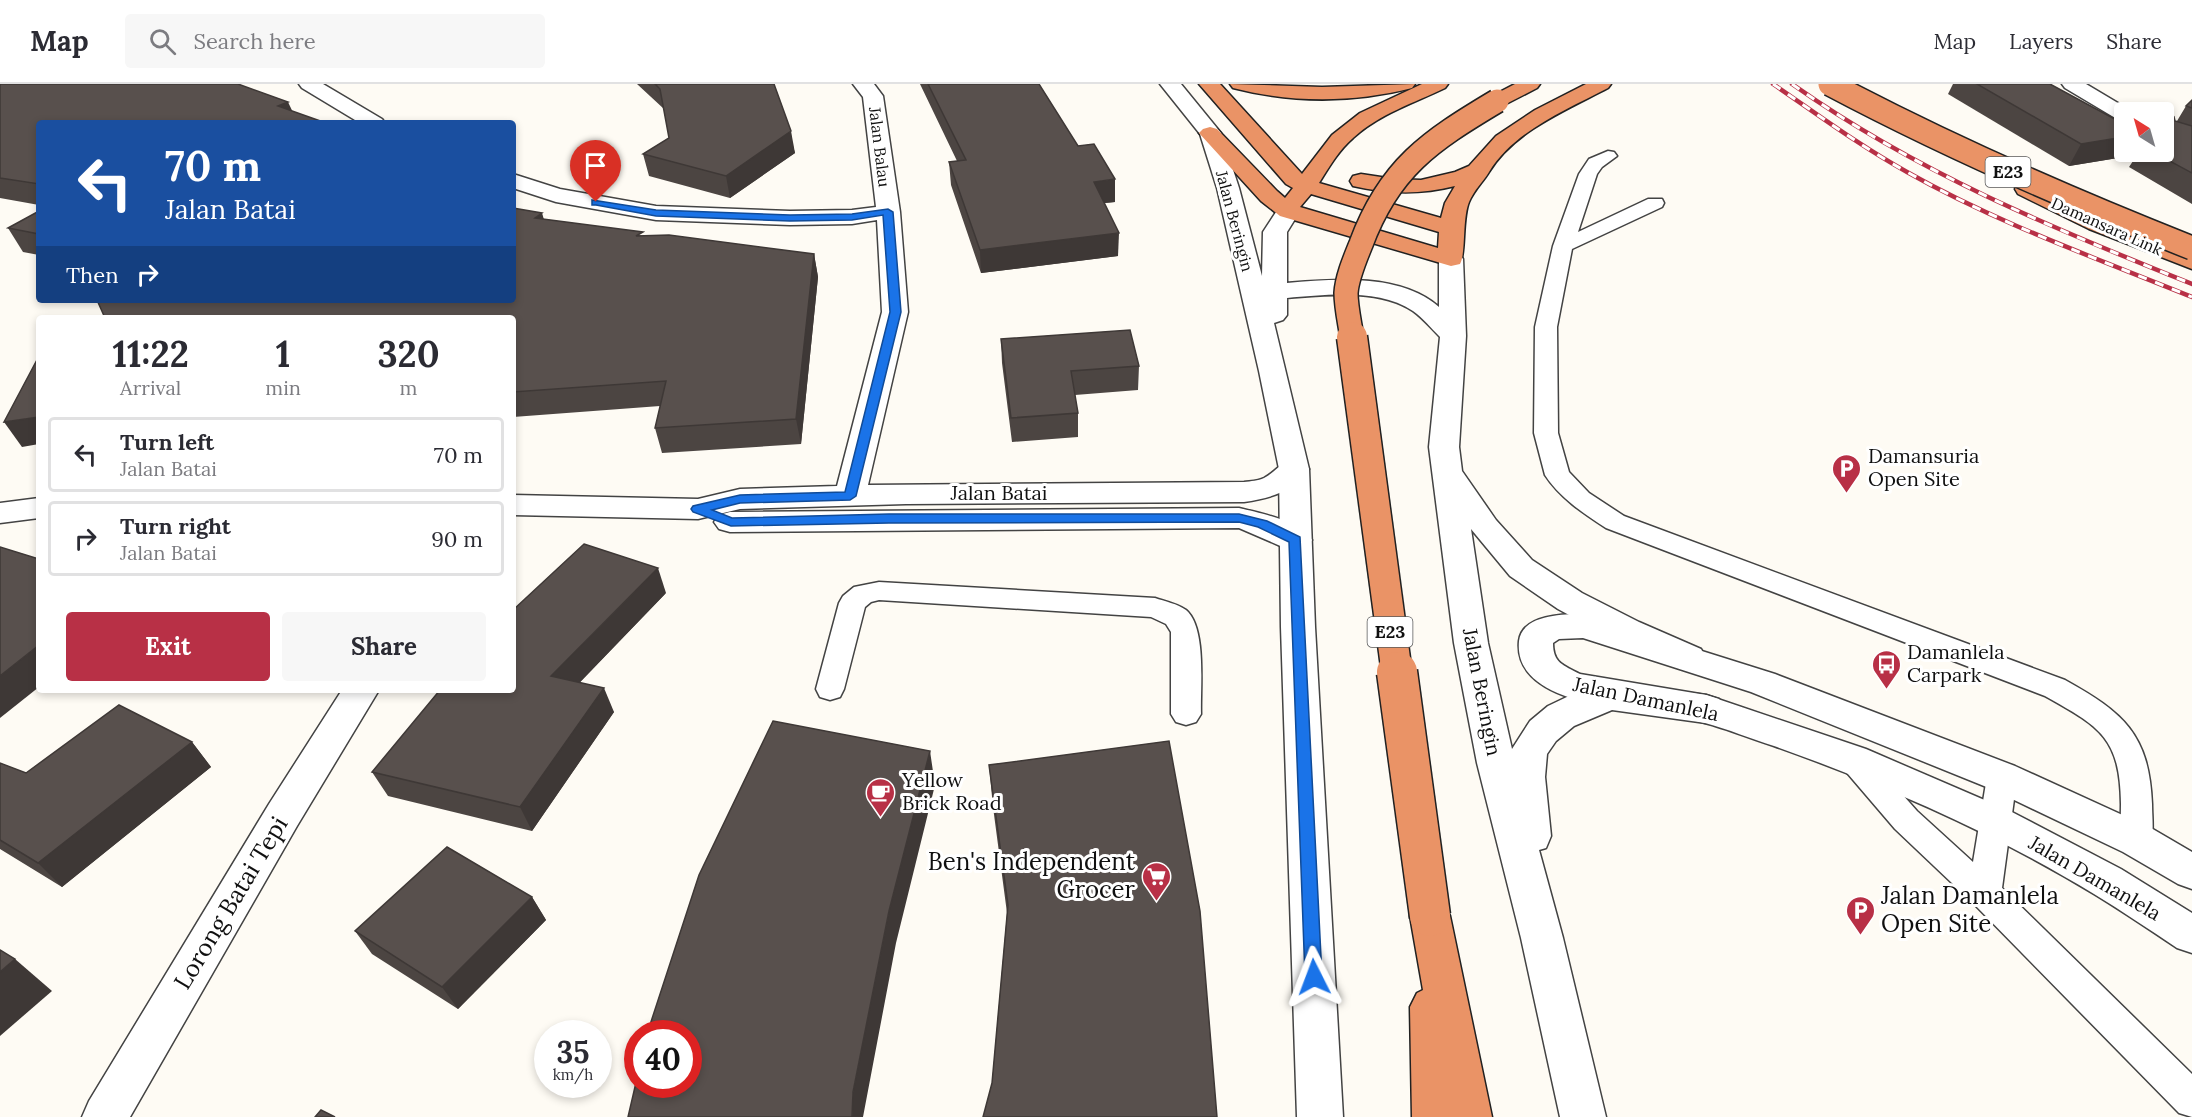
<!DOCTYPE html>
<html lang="en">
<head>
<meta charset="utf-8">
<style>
	:root { --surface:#fff; --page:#f7f7f7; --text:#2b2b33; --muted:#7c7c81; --line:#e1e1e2; --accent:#b83046 }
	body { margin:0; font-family:Lora,serif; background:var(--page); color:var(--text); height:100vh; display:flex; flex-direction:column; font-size:22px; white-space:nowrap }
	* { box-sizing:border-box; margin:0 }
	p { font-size:20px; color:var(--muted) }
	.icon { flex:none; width:33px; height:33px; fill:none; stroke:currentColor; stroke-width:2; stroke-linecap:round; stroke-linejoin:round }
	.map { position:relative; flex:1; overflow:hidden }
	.details { position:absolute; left:36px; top:231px; width:480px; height:378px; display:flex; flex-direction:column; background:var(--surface); border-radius:6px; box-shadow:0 3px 9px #0003 }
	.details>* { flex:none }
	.top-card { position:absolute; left:36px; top:36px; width:480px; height:183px; border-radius:6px; box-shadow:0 3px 9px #0003; background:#1a4fa0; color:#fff; overflow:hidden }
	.needle { width:39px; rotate:323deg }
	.fabs { position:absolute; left:2114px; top:18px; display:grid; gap:12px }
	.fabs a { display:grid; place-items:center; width:60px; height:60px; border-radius:6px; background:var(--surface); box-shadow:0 3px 9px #0003; font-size:30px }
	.speed { position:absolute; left:534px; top:936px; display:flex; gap:12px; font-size:30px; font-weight:700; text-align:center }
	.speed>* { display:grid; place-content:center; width:78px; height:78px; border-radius:50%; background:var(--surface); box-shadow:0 3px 9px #0003; line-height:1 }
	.speed small { font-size:15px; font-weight:400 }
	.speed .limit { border:9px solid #d22; background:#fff; color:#111 }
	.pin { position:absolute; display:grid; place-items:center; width:51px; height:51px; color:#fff; margin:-62px -26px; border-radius:50% 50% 50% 0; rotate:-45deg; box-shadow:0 0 6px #0007 }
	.pin .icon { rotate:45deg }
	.me { position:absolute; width:66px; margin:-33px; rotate:357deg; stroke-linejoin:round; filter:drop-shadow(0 0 4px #0008) }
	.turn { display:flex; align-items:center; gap:21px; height:126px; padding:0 30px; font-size:27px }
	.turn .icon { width:78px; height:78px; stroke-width:2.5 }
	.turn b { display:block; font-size:42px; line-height:51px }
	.then { display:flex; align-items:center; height:57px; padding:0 30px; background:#0003; gap:12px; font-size:22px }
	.eta { display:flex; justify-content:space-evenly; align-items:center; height:102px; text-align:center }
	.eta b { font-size:36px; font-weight:700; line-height:42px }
	.primary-button { display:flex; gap:12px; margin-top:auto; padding:12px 30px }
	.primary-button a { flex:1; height:69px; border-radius:6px; background:var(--accent); color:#fff; font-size:24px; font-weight:700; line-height:69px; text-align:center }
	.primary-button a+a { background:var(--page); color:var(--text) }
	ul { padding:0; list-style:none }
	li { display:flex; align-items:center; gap:18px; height:75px; margin:0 12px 9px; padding:0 18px; border:3px solid var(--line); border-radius:6px }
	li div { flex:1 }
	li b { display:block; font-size:22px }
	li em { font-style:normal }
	header { display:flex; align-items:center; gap:36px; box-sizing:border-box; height:84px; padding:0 30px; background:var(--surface); border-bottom:2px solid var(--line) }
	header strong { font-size:28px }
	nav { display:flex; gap:33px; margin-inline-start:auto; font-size:21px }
	.search { width:420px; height:54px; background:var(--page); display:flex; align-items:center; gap:15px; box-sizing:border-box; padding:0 21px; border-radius:6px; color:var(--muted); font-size:22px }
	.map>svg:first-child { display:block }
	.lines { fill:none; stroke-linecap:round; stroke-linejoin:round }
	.service-casing { stroke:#434343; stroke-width:3 }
	.minor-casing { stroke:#434343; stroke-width:3 }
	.tertiary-casing { stroke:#434343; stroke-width:3 }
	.motorway-casing { stroke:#212121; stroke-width:3 }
	.service { fill:#fff; fill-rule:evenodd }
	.minor { fill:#fff; fill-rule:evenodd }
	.tertiary { fill:#fff; fill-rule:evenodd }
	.motorway { fill:#ea9366; fill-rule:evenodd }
	.rail-casing { stroke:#b83046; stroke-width:4.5 }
	.rail { stroke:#fff; stroke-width:3; stroke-dasharray:9; stroke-linecap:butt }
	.motorway-bridge-far2-casing { stroke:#212121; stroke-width:26; stroke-linecap:butt }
	.motorway-bridge-far1-casing { stroke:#212121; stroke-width:33; stroke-linecap:butt }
	.motorway-bridge-casing { stroke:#212121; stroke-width:43; stroke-linecap:butt }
	.motorway-bridge-far2 { stroke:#ea9366; stroke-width:23 }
	.motorway-bridge-far1 { stroke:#ea9366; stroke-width:30 }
	.motorway-bridge { stroke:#ea9366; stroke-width:40 }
	.wall { fill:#4c4542 }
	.shaded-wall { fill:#3e3836 }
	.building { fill:#58504d; stroke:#3e3836; stroke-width:1.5 }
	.route { fill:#1a73e8; stroke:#114b97; stroke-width:1.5 }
	.labels { text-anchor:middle; stroke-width:6; stroke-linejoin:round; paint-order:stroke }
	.far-street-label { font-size:16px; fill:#101010; stroke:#fff }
	.shield { fill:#fff; stroke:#585858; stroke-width:1.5 }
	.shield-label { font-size:18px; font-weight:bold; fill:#101010 }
	.poi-label { font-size:20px; fill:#101010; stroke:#fff; text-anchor:start }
	.street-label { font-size:20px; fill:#101010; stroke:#fff }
	.near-poi-label { font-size:24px; fill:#101010; stroke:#fff; text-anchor:end }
	.near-street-label { font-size:24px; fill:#101010; stroke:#fff }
</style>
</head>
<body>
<header>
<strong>Map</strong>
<div class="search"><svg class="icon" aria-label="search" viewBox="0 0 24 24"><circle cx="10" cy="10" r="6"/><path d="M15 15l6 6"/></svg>Search here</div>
<nav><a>Map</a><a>Layers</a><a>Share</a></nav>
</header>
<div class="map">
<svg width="2192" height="1033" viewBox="0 0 2192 1033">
	<rect width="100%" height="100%" fill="#fefbf4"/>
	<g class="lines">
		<defs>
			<g id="service">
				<path d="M1608 67 1614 68 1617 72 1602 83 1597 90 1578 148 1648 115H1662L1664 119 1662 123 1572 165 1557 243 1558 349 1569 388 1589 409 1624 432 2065 596C2124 629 2149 650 2152 720 2152 736 2155 752 2148 765L2137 769 2126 765C2119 751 2121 736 2121 720 2120 653 2100 643 2045 612L1606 444C1583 429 1560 414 1545 391L1534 349 1535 243 1553 162 1579 90 1589 75Z"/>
				<path d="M879 498 1155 514C1164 517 1178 520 1186 526 1207 544 1200 604 1201 630L1196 638 1186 641 1176 638 1171 630V548L1166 540 1151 533 879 516 871 518 865 523 844 605 840 613 830 616 820 613 816 605 839 519 843 512 854 503Z"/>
				<path d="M1853 663 1864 667 1917 727 1973 778 1987 693 1991 684 2002 681 2013 684 2017 693 2002 804 2192 990V1033L2179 1029 1973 819 1895 745 1842 683 1838 675 1842 667Z"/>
			</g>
			<g id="minor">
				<path d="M299 0H323L382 35 385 39H360L302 4Z"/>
				<path d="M853 0H874L883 12 900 128 908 228 868 401 1244 398C1251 397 1258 397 1264 394 1281 385 1282 372 1304 378L1309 385C1294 408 1270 414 1244 418L906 420 740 425 698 435 513 431V411L698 415 740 405 837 402 882 228 877 136 852 140 790 141 656 136 556 118 513 104V90L560 105 656 122 790 127 852 126 876 123 863 13Z"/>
				<path d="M2062 0H2086L2133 28H2124V37L2117 35 2065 4Z"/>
				<path d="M39 414V434L0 439V419Z"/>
				<path d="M1239 424C1260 429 1300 437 1312 456L1307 464 1296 467 1285 464 1239 444 730 448 719 445 714 438 719 431 730 428Z"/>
				<path d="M1584 530 1775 590 2015 682 2151 744 2192 768V805L2178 800 2123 768 1989 704 1751 608 1583 554 1559 555 1553 559C1553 579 1563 581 1580 590L1706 611 1866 665 2010 727 2121 785 2192 829V869L2177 864C2150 846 2122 827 2094 810 1994 749 1884 701 1774 662 1751 655 1728 645 1705 639 1658 625 1512 629 1519 557 1522 530 1565 530 1584 530Z"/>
				<path d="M342 606H379L297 742 130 1033H82L89 1017 269 720Z"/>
			</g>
			<path id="tertiary" d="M1160 0H1181L1221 49 1239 104 1262 192 1263 148 1280 122 1288 120 1296 122 1300 127 1287 148V199C1335 195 1400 189 1439 223V175L1442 170 1451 168 1460 170 1463 175 1466 252 1459 363 1462 387 1496 436 1532 476 1582 509 1639 538 1701 565 1706 574 1701 583 1689 587 1677 583 1615 556 1558 525 1510 492 1471 445 1488 559 1512 665 1530 637 1548 622 1571 611 1612 600 1706 611 1719 615 1724 625 1719 635 1706 639 1612 626 1574 642 1556 657 1547 670 1545 693 1551 752 1546 764 1539 766 1563 854 1606 1033H1560L1521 854 1477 679 1454 559 1429 363 1440 253C1431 244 1423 234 1413 227 1378 204 1326 211 1287 214V231L1283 236 1274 239 1309 385 1315 543 1343 1033H1297L1281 543 1279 385 1259 287 1217 104 1200 50Z"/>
			<g id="motorway">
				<path d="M1199 0H1220L1302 90 1332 51 1360 29 1422 0H1448L1445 4C1414 19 1379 30 1353 54 1339 66 1329 83 1319 99L1441 134 1445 119 1455 102C1420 111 1388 110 1353 102L1350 97 1353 92 1361 90 1394 95 1421 96 1455 88 1469 82 1496 52 1535 26 1586 0H1611L1608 4C1566 26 1514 47 1489 88 1483 98 1474 106 1469 118 1462 135 1466 170 1460 180L1451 182 1280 132 1261 117 1199 49 1203 45 1210 43 1217 45 1277 107 1285 114 1293 104 1286 100ZM1311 110 1439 148 1438 164 1300 123Z"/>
				<path d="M1230 0 1322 3 1415 0 1412 4C1353 19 1292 19 1233 4Z"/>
				<path d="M1515 0H1540L1537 4 1504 21H1490L1487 17 1490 13Z"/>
				<path d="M2026 98 2105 135 2192 169V185L2089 145 2018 110 2015 105 2018 100Z"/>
				<path d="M1430 814 1444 819 1450 832 1492 1033H1412L1410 923 1417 909 1423 906 1410 832 1416 819Z"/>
			</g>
		</defs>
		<!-- service casing -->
		<use href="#service" class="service-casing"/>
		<!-- minor casing -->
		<use href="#minor" class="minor-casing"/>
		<!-- tertiary casing -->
		<use href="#tertiary" class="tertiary-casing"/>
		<!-- motorway casing -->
		<use href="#motorway" class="motorway-casing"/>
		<!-- service -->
		<use href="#service" class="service"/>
		<!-- minor -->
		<use href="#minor" class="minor"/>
		<!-- tertiary -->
		<use href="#tertiary" class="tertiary"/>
		<!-- motorway -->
		<use href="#motorway" class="motorway"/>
		<defs>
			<g id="rail">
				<path d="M1773 0C1817 30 1860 62 1907 88 1997 139 2096 174 2192 213"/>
				<path d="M1792 0C1918 89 2050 143 2192 200"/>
			</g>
		</defs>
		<!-- rail casing -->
		<use href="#rail" class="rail-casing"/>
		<!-- rail -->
		<use href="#rail" class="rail"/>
		<defs>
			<g id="motorway-bridge-far2">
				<path d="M1830 0C1947 62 2068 115 2192 164"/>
				<path d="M1352 254C1350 240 1346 223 1346 209 1347 193 1355 175 1361 160 1389 84 1430 57 1497 17"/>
			</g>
			<path id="motorway-bridge-far1" d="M1352 253 1397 590"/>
			<path id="motorway-bridge" d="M1397 588 1430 832"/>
		</defs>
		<!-- motorway-bridge-far2 casing -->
		<use href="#motorway-bridge-far2" class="motorway-bridge-far2-casing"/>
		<!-- motorway-bridge-far1 casing -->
		<use href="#motorway-bridge-far1" class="motorway-bridge-far1-casing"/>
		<!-- motorway-bridge casing -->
		<use href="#motorway-bridge" class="motorway-bridge-casing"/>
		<!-- motorway-bridge-far2 -->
		<use href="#motorway-bridge-far2" class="motorway-bridge-far2"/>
		<!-- motorway-bridge-far1 -->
		<use href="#motorway-bridge-far1" class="motorway-bridge-far1"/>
		<!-- motorway-bridge -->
		<use href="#motorway-bridge" class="motorway-bridge"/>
	</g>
	<!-- wall -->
	<g class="wall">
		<path d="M0 0 39 39V121L0 114Z"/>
		<path d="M637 0H774L795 69 730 114 649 92 643 70 669 54 664 25Z"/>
		<path d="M920 0H1039L1078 62 1115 118 1104 119 1118 172 981 189 951 101 949 78 957 77Z"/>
		<path d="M1953 0H2050L2130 72 2069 82 1948 10Z"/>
		<path d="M2192 16V120L2129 83 2139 68H2163L2175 37H2177L2186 22Z"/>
		<path d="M39 127V171L23 168 8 144Z"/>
		<path d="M544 135 644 152 814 170 818 193 801 360 662 369 655 344 660 322 513 333V234Z"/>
		<path d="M1001 255 1139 282 1138 306 1075 311 1078 329V353L1012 358 1002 279Z"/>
		<path d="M666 509 580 598 614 628 532 747 388 712 372 688Z"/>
		<path d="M192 658 211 683 62 803 0 765V679L26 689Z"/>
		<path d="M989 681 1217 1033 992 999 1007 829 993 723Z"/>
		<path d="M532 813 546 836 458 925 372 870 355 847Z"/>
	</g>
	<!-- shaded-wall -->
	<g class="shaded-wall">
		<path d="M288 18 298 39 278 22Z"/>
		<path d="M791 47 795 69 730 114 726 92Z"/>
		<path d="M2124 53V68H2133L2130 72 2069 82 2081 60Z"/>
		<path d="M1115 95V118L1094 120V98Z"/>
		<path d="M542 129 549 152 535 134Z"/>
		<path d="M1119 149 1118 172 981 189 980 166Z"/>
		<path d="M814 170 818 193 801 360 796 335Z"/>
		<path d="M39 333V360L22 363 4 338Z"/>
		<path d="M658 484 666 509 562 617 551 592Z"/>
		<path d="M39 561V603L0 634V592Z"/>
		<path d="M604 604 614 628 532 747 520 723Z"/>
		<path d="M192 658 211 683 62 803 38 779Z"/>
		<path d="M930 667 935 701 896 859 863 1033H852L853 1008 889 827Z"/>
		<path d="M532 813 546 836 458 925 442 903Z"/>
		<path d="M15 875 52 907 0 952V888Z"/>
	</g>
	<!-- building -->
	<g class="building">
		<path d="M0 0H238L288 18 278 22 326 39H39V100L0 94Z"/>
		<path d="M655 0H774L791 47 726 92 643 70 669 54 660 5Z"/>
		<path d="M928 0H1039L1078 62 1094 60 1115 95 1094 98 1119 149 980 166 949 78 966 76Z"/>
		<path d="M1977 0H2050L2124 40V53L2081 60Z"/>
		<path d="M2192 16V24L2186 22Z"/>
		<path d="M2174 33 2175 37 2192 42V89L2153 68H2163V42Z"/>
		<path d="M513 124 542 129 535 134 643 148 636 152 669 151 814 170 796 335 655 344 666 297 513 308V234H105L97 216H513Z"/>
		<path d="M39 127V150L8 144Z"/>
		<path d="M1130 246 1139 282 1071 287 1078 329 1011 334 1001 255Z"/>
		<path d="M39 272V333L4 338Z"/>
		<path d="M584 460 658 484 551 592 604 604 520 723 372 688 440 606H513V526Z"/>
		<path d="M0 463 39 475V561L0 592Z"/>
		<path d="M119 621 192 658 38 779 0 756V679L26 689Z"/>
		<path d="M773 637 930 667 889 827 853 1008 852 1033H628L638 990V1000H688V950H647L699 791Z"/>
		<path d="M1169 657 1200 827 1217 1033H983L992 999 1008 821 989 681Z"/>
		<path d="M447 763 532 813 442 903 355 847Z"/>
		<path d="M0 866 15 875 0 888Z"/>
		<path d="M321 1026 335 1033H315Z"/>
	</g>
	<!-- route -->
	<path class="route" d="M592 116 656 126 790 131 852 130 888 125 893 128 901 228 856 412 850 416 740 419 712 426 732 434 889 430H1239L1267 437 1300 453 1322 893 1320 899 1314 901 1307 899 1305 893 1289 458 1258 443 1239 438 889 439 731 442 693 428 691 425 693 422 740 411 845 408 890 228 883 131 852 136 790 137 656 132 596 121H592Z"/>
	<!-- icons -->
	<defs>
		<symbol id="parking-pin" viewBox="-11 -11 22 30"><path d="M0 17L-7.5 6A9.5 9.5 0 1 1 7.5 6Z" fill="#b83046" stroke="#fff"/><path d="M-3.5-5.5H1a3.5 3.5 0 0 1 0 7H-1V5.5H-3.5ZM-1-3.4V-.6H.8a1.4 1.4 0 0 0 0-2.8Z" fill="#fff"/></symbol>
		<symbol id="bus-pin" viewBox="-11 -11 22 30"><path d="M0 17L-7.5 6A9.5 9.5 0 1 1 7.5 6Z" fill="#b83046" stroke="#fff"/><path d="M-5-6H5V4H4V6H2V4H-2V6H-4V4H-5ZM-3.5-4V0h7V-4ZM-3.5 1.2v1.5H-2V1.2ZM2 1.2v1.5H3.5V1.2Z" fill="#fff"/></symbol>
		<symbol id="cafe-pin" viewBox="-11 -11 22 30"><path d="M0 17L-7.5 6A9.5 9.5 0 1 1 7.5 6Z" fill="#b83046" stroke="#fff"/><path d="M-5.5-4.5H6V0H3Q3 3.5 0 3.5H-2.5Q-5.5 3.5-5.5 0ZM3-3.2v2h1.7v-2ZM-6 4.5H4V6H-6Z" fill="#fff"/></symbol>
		<symbol id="supermarket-pin" viewBox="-11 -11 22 30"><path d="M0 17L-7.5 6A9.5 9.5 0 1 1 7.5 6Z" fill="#b83046" stroke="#fff"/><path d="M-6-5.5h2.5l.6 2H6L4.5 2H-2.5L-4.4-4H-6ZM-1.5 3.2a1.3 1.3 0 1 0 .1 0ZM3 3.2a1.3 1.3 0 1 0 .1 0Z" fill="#fff"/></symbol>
	</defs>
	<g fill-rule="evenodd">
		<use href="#parking-pin" x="1830" y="368" width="33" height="45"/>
		<use href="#bus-pin" x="1870" y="564" width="33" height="45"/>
		<use href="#cafe-pin" x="864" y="692" width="33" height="45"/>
		<use href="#supermarket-pin" x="1140" y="776" width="33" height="45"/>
		<use href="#parking-pin" x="1844" y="810" width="33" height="45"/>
	</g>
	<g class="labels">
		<!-- far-street labels -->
		<g class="far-street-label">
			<text transform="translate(880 63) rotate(83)" y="6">Jalan Balau</text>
			<text transform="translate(1235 137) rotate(75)" y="6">Jalan Beringin</text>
			<text transform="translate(2107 142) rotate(24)" y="6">Damansara Link</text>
		</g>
		<!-- shield labels -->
		<g class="shield">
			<rect x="1985.5" y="73" width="45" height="30" rx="4.5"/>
			<rect x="1367.5" y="533" width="45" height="30" rx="4.5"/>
		</g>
		<g class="shield-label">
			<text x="2008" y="94">E23</text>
			<text x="1390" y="554">E23</text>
		</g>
		<!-- poi labels -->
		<g class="poi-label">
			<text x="1868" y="379">Damansuria<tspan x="1868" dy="23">Open Site</tspan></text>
			<text x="1907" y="575">Damanlela<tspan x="1907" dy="23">Carpark</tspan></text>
			<text x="902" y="703">Yellow<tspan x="902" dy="23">Brick Road</tspan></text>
		</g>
		<!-- street labels -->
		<g class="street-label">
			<text x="999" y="416">Jalan Batai</text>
			<text transform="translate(1482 608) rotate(79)" y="7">Jalan Beringin</text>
			<text transform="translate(1646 615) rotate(12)" y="7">Jalan Damanlela</text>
			<text transform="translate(2095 794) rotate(30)" y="7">Jalan Damanlela</text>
		</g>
		<!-- near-poi labels -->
		<g class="near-poi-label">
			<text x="1135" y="786">Ben's Independent<tspan x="1135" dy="28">Grocer</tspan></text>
			<text x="1881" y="820" text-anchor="start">Jalan Damanlela<tspan x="1881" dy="28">Open Site</tspan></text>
		</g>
		<!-- near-street labels -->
		<g class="near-street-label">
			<text transform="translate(231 819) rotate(-59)" y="8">Lorong Batai Tepi</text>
		</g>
	</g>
</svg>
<div class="fabs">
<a><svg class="needle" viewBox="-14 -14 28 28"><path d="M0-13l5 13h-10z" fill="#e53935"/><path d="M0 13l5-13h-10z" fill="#7c7c81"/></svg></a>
</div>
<div class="speed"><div>35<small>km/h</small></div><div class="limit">40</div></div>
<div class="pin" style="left:596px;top:118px;background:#d93025"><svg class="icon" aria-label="arrive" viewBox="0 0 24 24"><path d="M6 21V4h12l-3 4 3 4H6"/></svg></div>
<svg class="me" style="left:1314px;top:893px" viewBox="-20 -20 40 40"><path d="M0-17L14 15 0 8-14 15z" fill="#1a73e8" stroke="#fff" stroke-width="4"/></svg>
<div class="top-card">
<div class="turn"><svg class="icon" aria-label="left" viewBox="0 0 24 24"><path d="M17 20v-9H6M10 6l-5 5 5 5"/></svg><div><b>70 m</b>Jalan Batai</div></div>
<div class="then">Then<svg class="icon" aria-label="right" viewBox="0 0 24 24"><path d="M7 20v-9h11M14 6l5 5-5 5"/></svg></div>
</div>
<section class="details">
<div class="eta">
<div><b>11:22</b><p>Arrival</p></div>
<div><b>1</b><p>min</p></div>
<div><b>320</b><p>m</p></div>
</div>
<ul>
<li><svg class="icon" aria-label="left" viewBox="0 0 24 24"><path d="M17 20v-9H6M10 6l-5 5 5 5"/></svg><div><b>Turn left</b><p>Jalan Batai</p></div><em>70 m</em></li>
<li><svg class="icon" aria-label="right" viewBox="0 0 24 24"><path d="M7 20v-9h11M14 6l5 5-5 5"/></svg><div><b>Turn right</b><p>Jalan Batai</p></div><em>90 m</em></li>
</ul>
<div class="primary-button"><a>Exit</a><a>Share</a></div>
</section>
</div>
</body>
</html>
